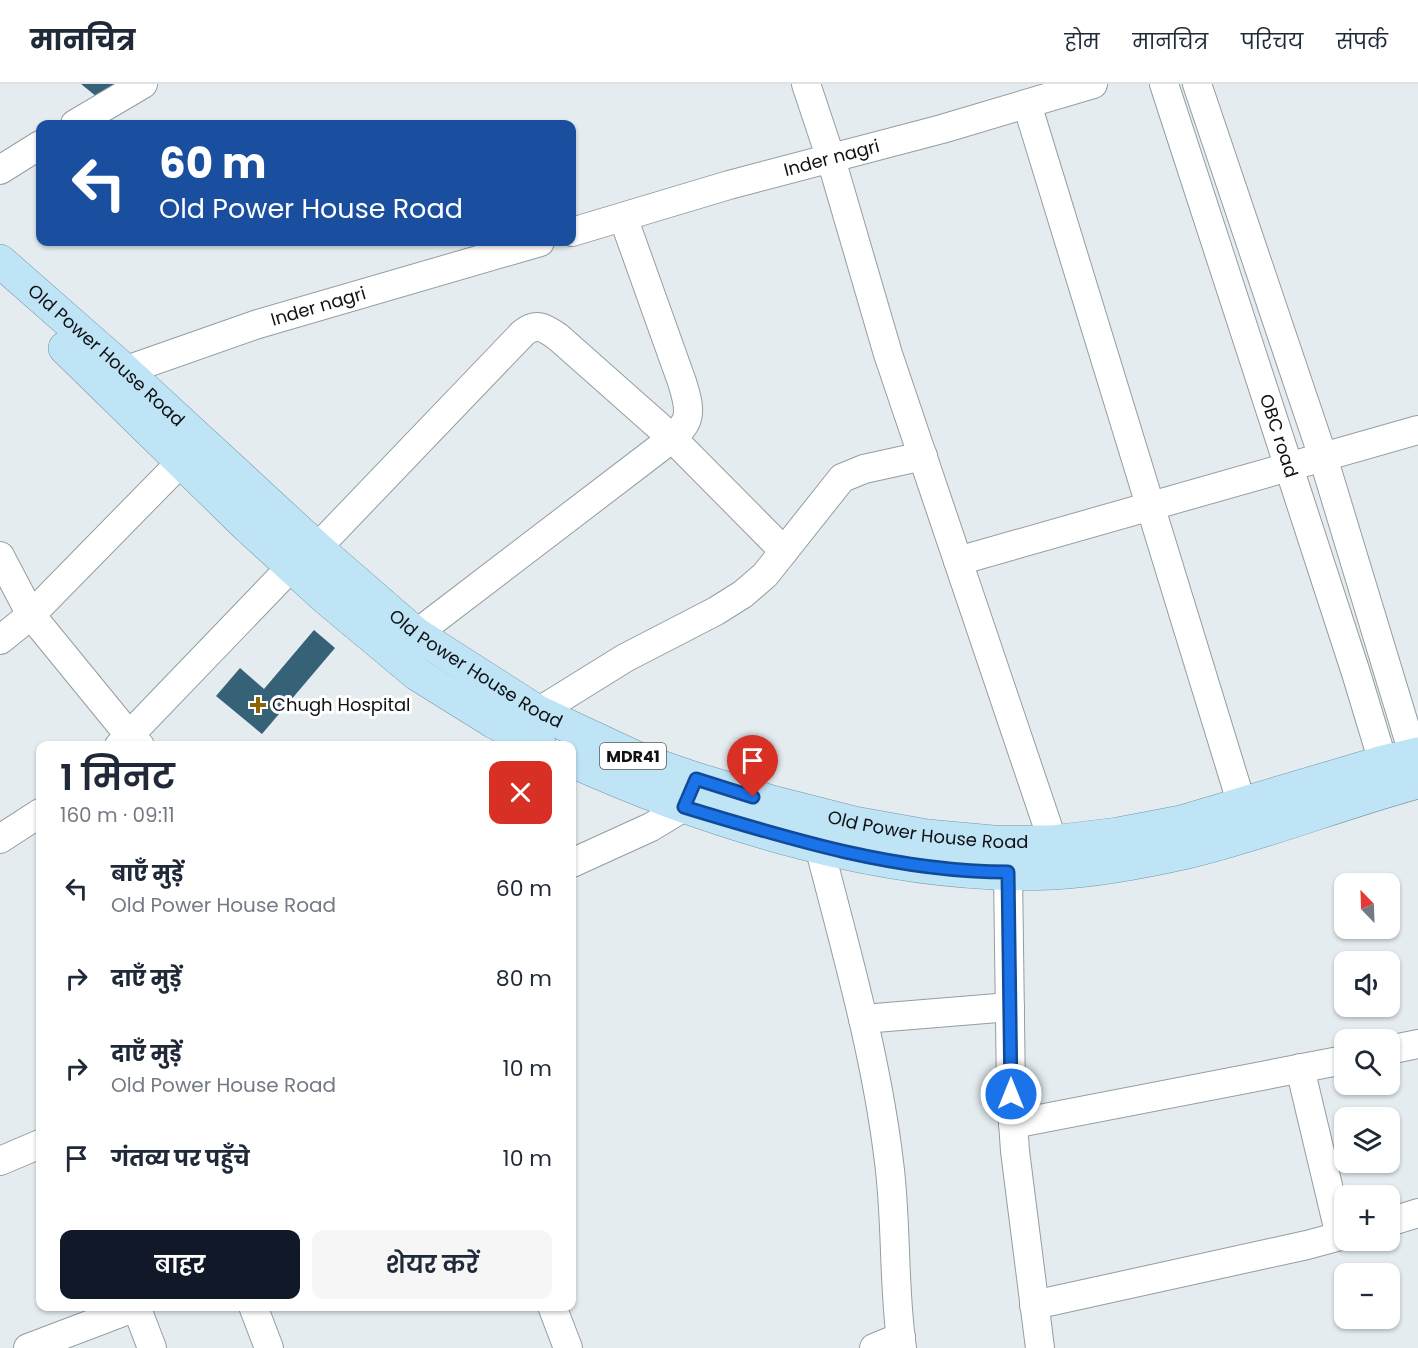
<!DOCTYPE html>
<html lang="hi">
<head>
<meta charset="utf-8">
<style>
	:root { --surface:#fff; --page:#f6f6f7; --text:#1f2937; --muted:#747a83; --line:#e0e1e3; --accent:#111827 }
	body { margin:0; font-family:Poppins,"Noto Sans Devanagari",sans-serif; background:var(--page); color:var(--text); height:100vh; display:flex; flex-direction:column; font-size:22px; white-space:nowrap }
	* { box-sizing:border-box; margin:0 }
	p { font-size:20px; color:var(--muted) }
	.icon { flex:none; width:33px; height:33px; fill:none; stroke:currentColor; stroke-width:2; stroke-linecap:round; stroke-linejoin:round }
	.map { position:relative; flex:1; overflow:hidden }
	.details { position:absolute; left:36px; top:657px; width:540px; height:570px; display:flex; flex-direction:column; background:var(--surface); border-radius:12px; box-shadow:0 2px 4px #0004 }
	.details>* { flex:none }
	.banner { position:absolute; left:36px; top:36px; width:540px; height:126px; border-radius:12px; box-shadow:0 2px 4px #0004; background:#1a4fa0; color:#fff; overflow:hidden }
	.needle { width:39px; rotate:337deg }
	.tools { position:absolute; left:1334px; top:789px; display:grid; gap:12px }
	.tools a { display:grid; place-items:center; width:66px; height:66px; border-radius:12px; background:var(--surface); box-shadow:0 2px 4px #0004; font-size:30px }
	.pin { position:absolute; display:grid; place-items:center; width:51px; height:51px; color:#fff; margin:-62px -26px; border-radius:50% 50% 50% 0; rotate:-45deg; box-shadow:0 0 6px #0007 }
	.pin .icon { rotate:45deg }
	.me { position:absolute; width:66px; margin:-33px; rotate:0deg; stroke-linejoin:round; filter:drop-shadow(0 0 4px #0008) }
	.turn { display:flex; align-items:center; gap:21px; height:126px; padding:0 24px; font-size:27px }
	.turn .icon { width:78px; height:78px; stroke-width:2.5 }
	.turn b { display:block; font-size:42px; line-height:51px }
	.round { display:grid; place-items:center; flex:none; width:63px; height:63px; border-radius:12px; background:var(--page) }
	.head { display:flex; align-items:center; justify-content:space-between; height:102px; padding:0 24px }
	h1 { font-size:36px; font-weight:600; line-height:45px }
	.primary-button { display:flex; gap:12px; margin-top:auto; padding:12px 24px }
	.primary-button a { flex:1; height:69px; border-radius:12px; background:var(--accent); color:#fff; font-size:24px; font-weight:600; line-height:69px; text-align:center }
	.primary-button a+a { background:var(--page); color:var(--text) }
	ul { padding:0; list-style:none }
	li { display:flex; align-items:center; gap:18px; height:90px; padding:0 24px }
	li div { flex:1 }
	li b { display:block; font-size:22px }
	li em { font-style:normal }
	header { display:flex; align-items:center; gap:36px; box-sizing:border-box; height:84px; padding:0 30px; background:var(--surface); border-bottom:2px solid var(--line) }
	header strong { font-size:28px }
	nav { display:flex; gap:33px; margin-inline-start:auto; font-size:21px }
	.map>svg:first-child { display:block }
	.building { fill:#356277 }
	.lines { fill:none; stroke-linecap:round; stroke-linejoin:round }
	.minor-casing { stroke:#959da1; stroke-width:30 }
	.trunk-casing { stroke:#7696a6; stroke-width:34 }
	.minor { stroke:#fff; stroke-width:28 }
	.trunk { stroke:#bee4f6; stroke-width:33 }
	.route-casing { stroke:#114b97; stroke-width:15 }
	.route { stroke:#1a73e8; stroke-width:10 }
	.poi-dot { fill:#8c6306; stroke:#fff; stroke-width:2 }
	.labels { text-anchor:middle; stroke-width:6; stroke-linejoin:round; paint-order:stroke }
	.shield { fill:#fff; stroke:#58595a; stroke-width:1.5 }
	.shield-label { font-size:16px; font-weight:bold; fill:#101214 }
	.street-label { font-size:18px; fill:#101214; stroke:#fff }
	.poi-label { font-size:18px; fill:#101214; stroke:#fff; text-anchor:start }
</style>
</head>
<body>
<header>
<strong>मानचित्र</strong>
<nav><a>होम</a><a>मानचित्र</a><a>परिचय</a><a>संपर्क</a></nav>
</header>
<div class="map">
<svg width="1418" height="1264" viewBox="0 0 1418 1264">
	<rect width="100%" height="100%" fill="#e4ecf0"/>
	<!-- building -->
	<g class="building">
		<path d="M81 0H143L118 30Z"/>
		<path d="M314 546 335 564 262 650 216 612 240 584 264 605Z"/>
	</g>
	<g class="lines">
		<defs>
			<g id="minor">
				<path d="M806 0 831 75 888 270 1053 758"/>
				<path id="s1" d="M1164 0 1356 589 1389 698"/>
				<path d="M1197 0 1323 373 1418 686"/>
				<path d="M1027 20 1242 721"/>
				<path d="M75 40 143 0"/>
				<path d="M0 86 40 61"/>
				<path id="s2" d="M572 148 729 101 942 45 1093 0"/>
				<path id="s3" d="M104 294 258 240 540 158"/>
				<path d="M317 464 523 249C537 238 545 244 558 253L672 354 784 467"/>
				<path d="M0 472 31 531 129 651 140 662"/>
				<path d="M958 477 1418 346"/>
				<path d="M416 550 662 362C691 339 693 333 682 298L623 133"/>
				<path d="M0 556 31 531 181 378"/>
				<path d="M538 628 625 574 716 527 743 510 765 491 842 394 864 385 923 372"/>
				<path d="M119 662 291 483"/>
				<path d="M0 755 40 729"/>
				<path d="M819 762C846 867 876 970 889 1078 897 1139 893 1203 902 1264"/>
				<path d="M572 779 651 743 684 723 691 705"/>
				<path d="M1008 788 1011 1009 1015 1067 1040 1264"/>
				<path d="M863 935 1010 923"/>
				<path d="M1389 966 1418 960"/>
				<path d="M1300 984 1340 1152"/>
				<path d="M1013 1040 1344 976"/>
				<path d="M0 1077 40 1060"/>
				<path d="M1389 1138 1418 1129"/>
				<path d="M1034 1221 1307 1161 1344 1151"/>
				<path d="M136 1222 152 1264"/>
				<path d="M253 1222 269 1264"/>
				<path d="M552 1222 568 1264"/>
				<path d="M28 1264 136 1223"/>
				<path d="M874 1264 901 1253"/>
			</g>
			<g id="trunk">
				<path id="s4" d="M0 177 124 286 317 464 416 550 538 628 641 676 696 695 772 718 854 739 927 752 993 758H1053L1118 750 1181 738 1383 678 1418 670"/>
				<path d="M65 264 248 443 327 515 417 590 494 638 540 662"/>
				<path d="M572 677C717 742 893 796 1053 789 1094 787 1148 777 1188 768 1266 749 1341 719 1418 698"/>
			</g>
		</defs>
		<!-- minor casing -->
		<use href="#minor" class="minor-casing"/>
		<!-- trunk casing -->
		<use href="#trunk" class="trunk-casing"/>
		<!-- minor -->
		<use href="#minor" class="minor"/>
		<!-- trunk -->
		<use href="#trunk" class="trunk"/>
	</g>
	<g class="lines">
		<defs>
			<path id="route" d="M753 713 696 695 684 723C789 755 897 788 1008 788L1011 1010"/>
		</defs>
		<!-- route casing -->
		<use href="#route" class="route-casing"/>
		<!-- route -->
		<use href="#route" class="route"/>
	</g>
	<!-- markers -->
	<path class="poi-dot" d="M255 612h6v6h6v6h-6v6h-6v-6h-6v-6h6z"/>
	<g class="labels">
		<!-- shield labels -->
		<rect class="shield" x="600" y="659" width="66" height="26" rx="4.5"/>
		<g class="shield-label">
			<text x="633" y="678">MDR41</text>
		</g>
		<!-- street labels -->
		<g class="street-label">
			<text dy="6" stroke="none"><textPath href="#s2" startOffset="270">Inder nagri</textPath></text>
			<text dy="6" stroke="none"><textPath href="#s3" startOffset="226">Inder nagri</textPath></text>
			<text dy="6" stroke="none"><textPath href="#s4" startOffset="142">Old Power House Road</textPath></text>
			<text dy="6" stroke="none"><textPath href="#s1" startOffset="370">OBC road</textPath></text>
			<text dy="6" stroke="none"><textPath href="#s4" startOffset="628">Old Power House Road</textPath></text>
			<text dy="6" stroke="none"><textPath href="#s4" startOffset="1114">Old Power House Road</textPath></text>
		</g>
		<!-- poi labels -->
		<g class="poi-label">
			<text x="272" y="627">Chugh Hospital</text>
		</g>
	</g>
</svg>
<div class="tools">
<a><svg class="needle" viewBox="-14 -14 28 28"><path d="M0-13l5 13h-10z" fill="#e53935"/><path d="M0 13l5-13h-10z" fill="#747a83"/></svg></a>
<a><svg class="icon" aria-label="sound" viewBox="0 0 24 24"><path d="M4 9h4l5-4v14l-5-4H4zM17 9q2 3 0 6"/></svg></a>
<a><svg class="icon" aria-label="search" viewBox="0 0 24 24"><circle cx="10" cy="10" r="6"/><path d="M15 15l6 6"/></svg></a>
<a><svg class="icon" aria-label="layers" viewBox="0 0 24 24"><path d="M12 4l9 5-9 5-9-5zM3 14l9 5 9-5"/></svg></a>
<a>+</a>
<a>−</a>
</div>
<div class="pin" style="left:753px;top:713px;background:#d93025"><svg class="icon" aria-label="arrive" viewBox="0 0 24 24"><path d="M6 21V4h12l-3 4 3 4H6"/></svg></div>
<svg class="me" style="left:1011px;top:1010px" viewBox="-20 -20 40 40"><circle r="17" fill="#1a73e8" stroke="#fff" stroke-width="3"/><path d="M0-11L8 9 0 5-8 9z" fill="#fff"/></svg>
<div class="banner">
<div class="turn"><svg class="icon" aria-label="left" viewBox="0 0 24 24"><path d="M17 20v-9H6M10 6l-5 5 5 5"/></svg><div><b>60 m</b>Old Power House Road</div></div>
</div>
<section class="details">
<div class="head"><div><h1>1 मिनट</h1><p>160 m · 09:11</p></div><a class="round" style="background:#d93025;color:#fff"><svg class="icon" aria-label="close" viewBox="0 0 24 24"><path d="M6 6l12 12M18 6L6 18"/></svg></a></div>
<ul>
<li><svg class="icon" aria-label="left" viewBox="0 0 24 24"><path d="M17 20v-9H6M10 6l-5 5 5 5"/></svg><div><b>बाएँ मुड़ें</b><p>Old Power House Road</p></div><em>60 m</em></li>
<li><svg class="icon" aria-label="right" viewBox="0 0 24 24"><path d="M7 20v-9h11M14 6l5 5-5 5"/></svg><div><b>दाएँ मुड़ें</b></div><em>80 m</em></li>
<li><svg class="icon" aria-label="right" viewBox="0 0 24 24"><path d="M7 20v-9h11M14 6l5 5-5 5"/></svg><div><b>दाएँ मुड़ें</b><p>Old Power House Road</p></div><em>10 m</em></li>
<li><svg class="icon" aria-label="arrive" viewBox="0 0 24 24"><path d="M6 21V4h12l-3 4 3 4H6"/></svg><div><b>गंतव्य पर पहुँचे</b></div><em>10 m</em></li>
</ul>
<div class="primary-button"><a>बाहर</a><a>शेयर करें</a></div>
</section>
</div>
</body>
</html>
